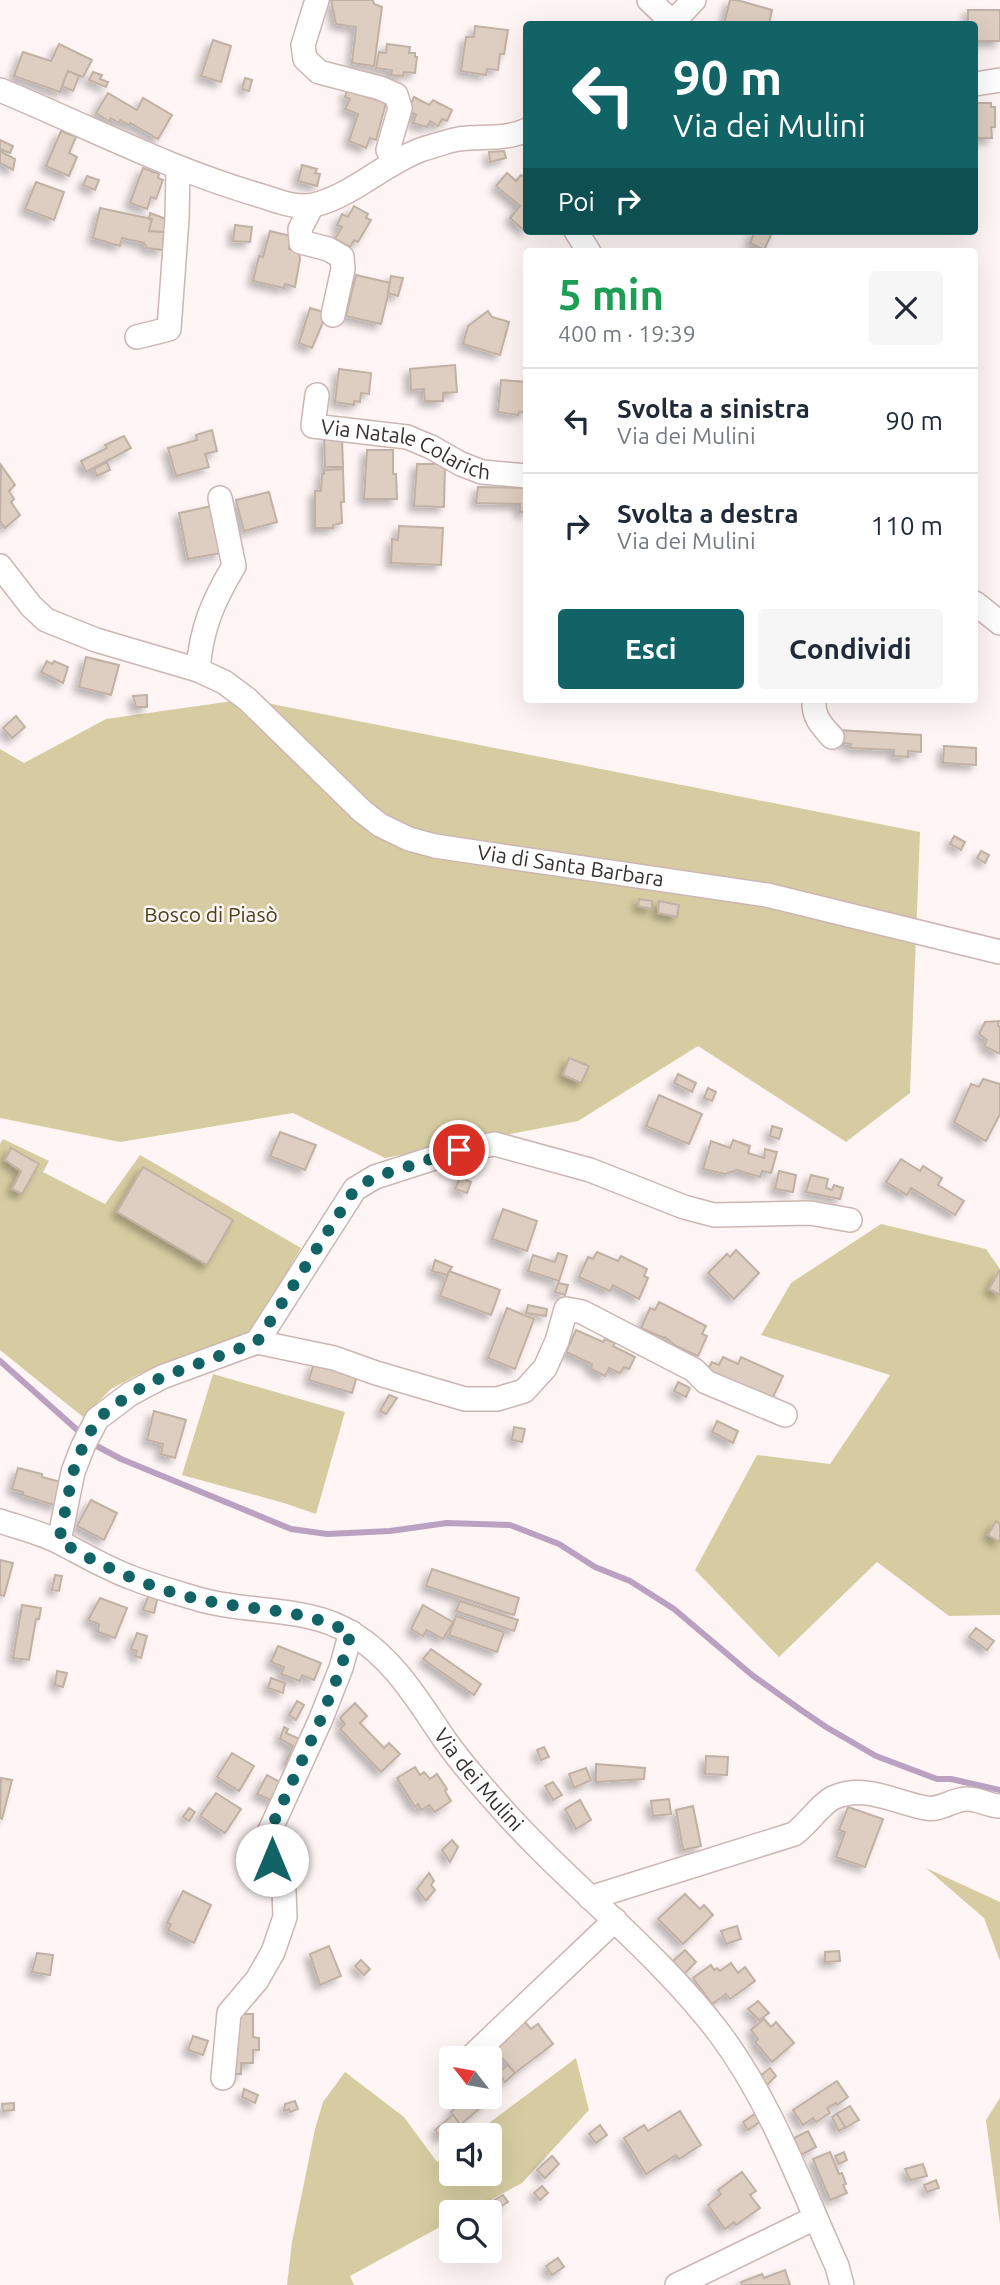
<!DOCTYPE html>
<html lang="it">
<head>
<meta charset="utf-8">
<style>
	:root { --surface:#fff; --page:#f6f6f7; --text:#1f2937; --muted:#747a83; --line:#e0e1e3; --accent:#126366 }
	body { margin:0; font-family:Ubuntu,sans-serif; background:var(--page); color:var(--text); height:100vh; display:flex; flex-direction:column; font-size:26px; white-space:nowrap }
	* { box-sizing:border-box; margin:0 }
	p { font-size:23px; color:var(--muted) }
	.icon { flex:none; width:38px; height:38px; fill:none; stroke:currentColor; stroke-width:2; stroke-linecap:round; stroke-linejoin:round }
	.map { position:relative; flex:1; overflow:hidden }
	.panel { position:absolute; left:523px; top:248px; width:455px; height:455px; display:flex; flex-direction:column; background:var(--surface); border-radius:7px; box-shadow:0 7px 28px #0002 }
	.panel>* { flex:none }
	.banner { position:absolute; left:523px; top:21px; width:455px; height:214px; border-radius:7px; box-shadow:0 7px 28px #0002; background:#126366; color:#fff; overflow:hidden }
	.needle { width:46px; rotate:301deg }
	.buttons { position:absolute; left:439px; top:2046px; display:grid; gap:14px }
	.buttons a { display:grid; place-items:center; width:63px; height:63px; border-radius:7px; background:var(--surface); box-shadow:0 7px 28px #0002; font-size:35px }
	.pin { position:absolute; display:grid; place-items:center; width:60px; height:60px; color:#fff; margin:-30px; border:4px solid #fff; border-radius:50%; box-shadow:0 2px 7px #0007 }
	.me { position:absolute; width:77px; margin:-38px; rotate:0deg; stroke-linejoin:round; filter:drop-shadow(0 0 5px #0008) }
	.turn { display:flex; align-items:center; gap:24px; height:147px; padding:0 35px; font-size:32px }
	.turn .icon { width:91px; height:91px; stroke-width:2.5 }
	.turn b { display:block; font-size:49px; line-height:60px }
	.then { display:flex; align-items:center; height:66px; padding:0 35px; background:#0003; gap:14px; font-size:26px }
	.round { display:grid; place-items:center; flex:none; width:74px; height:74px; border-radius:7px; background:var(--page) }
	.headline { display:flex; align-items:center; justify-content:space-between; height:119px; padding:0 35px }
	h1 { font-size:42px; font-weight:600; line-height:52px; color:#1e9e55 }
	.action { display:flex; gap:14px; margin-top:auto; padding:14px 35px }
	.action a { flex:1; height:80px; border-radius:7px; background:var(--accent); color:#fff; font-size:28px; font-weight:600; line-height:80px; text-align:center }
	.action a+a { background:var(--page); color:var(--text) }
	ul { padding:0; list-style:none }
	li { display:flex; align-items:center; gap:21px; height:105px; padding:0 35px; border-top:2px solid var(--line) }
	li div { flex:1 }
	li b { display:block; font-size:26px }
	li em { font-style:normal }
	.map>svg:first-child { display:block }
	.green { fill:#d7cca1 }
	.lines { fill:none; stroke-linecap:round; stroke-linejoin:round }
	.stream { stroke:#baa0c1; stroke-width:6 }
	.building { fill:#decec1; stroke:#c1b1a4; stroke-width:2; filter:url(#shadow) }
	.minor-casing { stroke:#ccb6b4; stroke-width:26 }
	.minor { stroke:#fff; stroke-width:23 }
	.route { stroke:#126366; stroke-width:12; stroke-dasharray:0 21.6 }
	.labels { text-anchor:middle; stroke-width:5; stroke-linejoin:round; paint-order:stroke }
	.street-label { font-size:21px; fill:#38302f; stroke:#fef5f4 }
	.park-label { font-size:21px; fill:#4a3f15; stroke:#fef5f4 }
</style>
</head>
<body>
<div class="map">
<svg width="1000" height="2285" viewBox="0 0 1000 2285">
	<defs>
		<filter id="shadow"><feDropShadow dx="-5" dy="5" stdDeviation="3.5" flood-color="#0004"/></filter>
	</defs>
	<rect width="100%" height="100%" fill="#fef5f4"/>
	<!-- green -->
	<g class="green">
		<path d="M247 699 920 832 910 1093 846 1142 698 1046 578 1121 385 1158 293 1113 120 1142 0 1118V749L24 763 106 719Z"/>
		<path d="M3 1139 49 1161 43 1172 105 1204 140 1155 301 1248 251 1333 137 1375 111 1389 83 1417 0 1350V1144Z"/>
		<path d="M881 1224 986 1249 1000 1269V1615L949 1616 877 1562 779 1657 695 1570 757 1455 830 1464 890 1375 761 1335 791 1283Z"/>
		<path d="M213 1374 345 1412 316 1514 284 1503 182 1475Z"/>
		<path d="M926 1868 1000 1902V1961L984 1918Z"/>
		<path d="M576 2058 589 2110 522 2183 468 2212H452L451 2221 350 2276 354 2285H287L292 2242 315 2129 323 2102 345 2072 404 2117 437 2162 451 2151 452 2174H490V2135H473Z"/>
		<path d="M1000 2098V2225L986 2120Z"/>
	</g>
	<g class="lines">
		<!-- stream -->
		<g class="stream">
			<path d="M0 1361 84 1436"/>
			<path d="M91 1443 121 1459 291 1529 327 1534 390 1531 447 1523 510 1525 559 1544 595 1567 630 1581 674 1609 752 1675 801 1710 826 1727 876 1756 937 1779H951L1000 1790"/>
		</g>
	</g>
	<!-- building -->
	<g class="building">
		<path d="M331 0H373L374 4 382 7 374 66 352 63 356 27 336 24Z"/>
		<path d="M730 0H737L772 10 769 24H724Z"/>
		<path d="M968 10H1000V41H975V24H968Z"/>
		<path d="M475 26 508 30 504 54H500L498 70 487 69 486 75 461 71 466 37H474Z"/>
		<path d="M213 40 231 46 221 82 201 76Z"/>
		<path d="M59 44 92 60 83 77 68 71 60 92 14 76 23 52 51 61Z"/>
		<path d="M387 44 410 47 409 53H415V57H417L415 73 404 72 403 76 391 75 392 70 376 68 379 52 386 53Z"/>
		<path d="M68 71 79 76 73 91 62 86Z"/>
		<path d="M93 72 102 75 100 79 108 82 106 87 89 80Z"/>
		<path d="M245 78 252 80 249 91 242 89Z"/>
		<path d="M347 90 386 103 376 140 370 138 366 148 349 141 358 114 345 109 350 99 345 97Z"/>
		<path d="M108 93 137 110 143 98 172 115 158 139 130 123 129 125 120 120 119 123 111 118 109 121 96 113Z"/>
		<path d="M414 97 429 105 433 100 452 110 447 121 442 119 438 126 430 121 427 127 413 123 416 115 408 110Z"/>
		<path d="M975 103H991V107H995V127H991L992 138H975Z"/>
		<path d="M61 131 76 137 69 153 77 157 69 176 46 166Z"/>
		<path d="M0 140 13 146 10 153 0 149Z"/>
		<path d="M0 151 15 159 13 170 0 163Z"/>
		<path d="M504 151 506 158 490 162 489 152Z"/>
		<path d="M302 165 317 169 315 173 320 174 317 186 298 181Z"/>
		<path d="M143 168 159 174 158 178 163 180 156 199 151 197 147 209 130 203Z"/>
		<path d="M507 173 516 181 521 175 527 179 526 232 510 218 520 206 496 186Z"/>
		<path d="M87 176 99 180 95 190 83 185Z"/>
		<path d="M36 182 64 192 54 220 25 209Z"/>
		<path d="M354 206 368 214 366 218 371 220 358 242 354 240 350 247 335 239 342 227 337 225 342 214 348 217Z"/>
		<path d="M100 208 152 219 149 231 164 232 163 250 147 248 144 243 122 238 120 246 93 238Z"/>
		<path d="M150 213 166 219 165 232 149 231 152 219H149Z"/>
		<path d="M235 225 252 227 250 242 233 241Z"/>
		<path d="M270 231 291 236 289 249 299 252 300 259 295 287 285 284 284 288 253 281 259 256 263 257Z"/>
		<path d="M755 231H773L764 250 750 243Z"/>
		<path d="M356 275 391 283 381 324 346 316Z"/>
		<path d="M391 276 403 278 398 296 388 293Z"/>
		<path d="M310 308 327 313 312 348 299 343Z"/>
		<path d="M488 311 492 317 509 322 500 355 463 344 468 326Z"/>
		<path d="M455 365 457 392 443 393V401H425L424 389 411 390 410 369Z"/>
		<path d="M339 369 371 373 369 394 361 393 360 402 354 401V405L335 402Z"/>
		<path d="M501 380 527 382V412H519L518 415 498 412Z"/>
		<path d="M212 430 217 451 205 454 209 467 176 476 168 448 197 440 196 435Z"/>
		<path d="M124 436 131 448 86 472 81 461 107 448 105 445Z"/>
		<path d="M324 438H342L343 467H325Z"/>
		<path d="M367 450H393V474H396L397 499H364Z"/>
		<path d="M107 462 110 470 97 476 94 469Z"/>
		<path d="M417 464H445L444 507 414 506Z"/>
		<path d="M1 465 15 485 9 491 14 499 11 502 20 515 5 528 0 521Z"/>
		<path d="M343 469 344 502H341L342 523 333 525V528H315V491H321L322 474H324V470Z"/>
		<path d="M478 487 527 488V512H520V504L476 503Z"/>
		<path d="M269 492 277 522 244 531 236 500Z"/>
		<path d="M212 506 221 553 188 559 179 513Z"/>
		<path d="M399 526 443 528 441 565 391 563 392 539 398 540Z"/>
		<path d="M86 657 119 665 111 695 79 687Z"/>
		<path d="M47 661 52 664 54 661 68 667 63 683 41 672Z"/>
		<path d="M147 695V707H136L133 696Z"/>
		<path d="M16 716 25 727 12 738 3 728Z"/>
		<path d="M838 730 921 735V752L908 751V757L894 756V750L850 748 851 744 838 742Z"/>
		<path d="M944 746 976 748V765L943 763Z"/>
		<path d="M954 836 965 842 961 850 950 844Z"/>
		<path d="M981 851 989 855 985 863 977 858Z"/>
		<path d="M639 899 652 901V909L638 906Z"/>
		<path d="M659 901 679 905 677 917 658 913Z"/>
		<path d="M999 1021 998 1026 1000 1027V1054L984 1046 987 1040 979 1034 985 1022Z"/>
		<path d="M569 1058 589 1066 581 1083 563 1075Z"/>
		<path d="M678 1074 696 1083 692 1092 674 1083Z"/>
		<path d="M983 1079 1000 1084V1114L986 1141 954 1122 971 1084 979 1087Z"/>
		<path d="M708 1088 716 1092 712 1101 704 1098Z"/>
		<path d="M659 1095 702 1114 689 1144 646 1126Z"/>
		<path d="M772 1126 782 1129 779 1139 770 1136Z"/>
		<path d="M280 1132 316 1145 305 1170 270 1156Z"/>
		<path d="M733 1140 750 1146 748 1153 764 1158 765 1149 777 1152 771 1173 762 1171 760 1177 737 1170 725 1174 703 1169 711 1141 730 1148Z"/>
		<path d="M11 1148 39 1164 22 1194 12 1189 21 1171 5 1160Z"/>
		<path d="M901 1159 920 1171 923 1166 942 1178 938 1185 964 1201 955 1215 911 1188 907 1195 886 1182Z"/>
		<path d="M143 1167 233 1220 207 1265 117 1212Z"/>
		<path d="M779 1171 796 1175 793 1192 775 1189Z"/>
		<path d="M811 1175 828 1179 826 1188 832 1190 834 1185 843 1188 840 1199 806 1192Z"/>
		<path d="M460 1177 471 1182 467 1193 455 1189Z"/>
		<path d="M503 1209 537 1221 527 1251 492 1239Z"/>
		<path d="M736 1250 759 1273 734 1299 708 1273 727 1254 730 1257Z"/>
		<path d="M597 1252 618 1261 621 1256 647 1269 644 1276 648 1278 639 1299 613 1285 610 1291 579 1277 588 1257 593 1259Z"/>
		<path d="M558 1253 567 1256 559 1281 528 1271 533 1255 555 1262Z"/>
		<path d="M435 1260 452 1267 447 1275 432 1271Z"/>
		<path d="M449 1271 500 1290 491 1315 440 1296Z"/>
		<path d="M999 1271 1000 1272V1295L989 1289Z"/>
		<path d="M558 1283 568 1285 565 1295 555 1292Z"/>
		<path d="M659 1302 706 1326 702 1334 707 1336 698 1356 676 1346 665 1337 664 1338 641 1328 650 1308 655 1310Z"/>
		<path d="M528 1305 547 1309 546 1316 526 1313Z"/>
		<path d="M507 1308 534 1319 515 1369 488 1358Z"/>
		<path d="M576 1330 603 1342 605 1339 615 1343 613 1346 635 1357 629 1369 624 1367 620 1373 609 1368 605 1376 591 1369 592 1364 566 1352Z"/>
		<path d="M723 1357 738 1364 741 1357 783 1376 770 1403 704 1376 712 1362 719 1365Z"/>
		<path d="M314 1363 357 1376 352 1393 309 1380Z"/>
		<path d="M678 1382 690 1388 686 1397 674 1391Z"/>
		<path d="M389 1395 397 1398 386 1414 380 1411Z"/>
		<path d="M154 1411 186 1420 175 1458 161 1454 163 1444 147 1440Z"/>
		<path d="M717 1421 738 1431 733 1443 712 1432Z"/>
		<path d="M514 1427 525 1429 522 1442 512 1440Z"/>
		<path d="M18 1468 42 1474V1477L64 1483 57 1506 23 1495V1492L12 1489Z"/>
		<path d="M91 1500 117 1513 104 1540 77 1526Z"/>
		<path d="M996 1521 1000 1524V1542L988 1535Z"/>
		<path d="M0 1560 13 1563 4 1596 0 1595Z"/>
		<path d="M432 1569 519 1598 514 1615 426 1586Z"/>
		<path d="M55 1575 62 1576 59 1591 52 1590Z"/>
		<path d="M149 1594 158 1596 154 1613 143 1610Z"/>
		<path d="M100 1598 127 1608 115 1638 98 1632 99 1624 88 1620Z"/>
		<path d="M460 1601 518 1620 514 1631 456 1611Z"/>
		<path d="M22 1605 41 1608 39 1619H36L29 1660 13 1658Z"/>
		<path d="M423 1605 453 1622 443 1639 427 1630 423 1636 411 1629Z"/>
		<path d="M456 1616 504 1632 497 1652 449 1635Z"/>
		<path d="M976 1628 994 1641 987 1650 969 1637Z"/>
		<path d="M137 1633 147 1636 141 1658 135 1656 137 1651 131 1649Z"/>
		<path d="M278 1646 321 1663 314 1680 302 1675 300 1681 281 1674 284 1667 271 1662Z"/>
		<path d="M431 1649 481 1684 474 1695 423 1659Z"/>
		<path d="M57 1671 67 1673 63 1687 55 1685Z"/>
		<path d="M271 1678 285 1683 283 1693 268 1688Z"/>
		<path d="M297 1701 304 1705 296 1720 289 1715Z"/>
		<path d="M355 1703 367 1716 360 1723 384 1748 389 1743 400 1754 381 1772 340 1729 345 1724 340 1718Z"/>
		<path d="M284 1727 288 1729 286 1733 304 1741 294 1764H285L293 1746 280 1739Z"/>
		<path d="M544 1747 549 1757 541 1760 537 1750Z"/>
		<path d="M232 1753 254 1766 239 1791 217 1777Z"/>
		<path d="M706 1756 728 1757 727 1775 705 1774Z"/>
		<path d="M596 1764 645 1768 644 1779 596 1782Z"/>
		<path d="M415 1767 420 1775 424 1772 430 1779 437 1774 447 1789 445 1791 451 1801 435 1812 429 1805 421 1810 418 1804 415 1807 397 1778Z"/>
		<path d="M586 1768 591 1780 574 1788 569 1774Z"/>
		<path d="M267 1775 285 1785 275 1802 257 1794Z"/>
		<path d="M1 1778 12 1780 2 1819 0 1818Z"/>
		<path d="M553 1782 562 1795 553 1800 545 1786Z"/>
		<path d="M216 1793 241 1809 225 1833 200 1816Z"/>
		<path d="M669 1799 671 1814 653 1816 651 1801Z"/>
		<path d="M580 1800 591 1820 576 1829 565 1809Z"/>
		<path d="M693 1806 701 1846 683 1850 676 1810Z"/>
		<path d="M848 1807 883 1819 865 1867 836 1857 845 1832 839 1830Z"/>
		<path d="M189 1808 195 1812 189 1821 183 1817Z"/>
		<path d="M452 1840 458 1847 450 1862 442 1850Z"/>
		<path d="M429 1873 434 1881 431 1885 435 1890 426 1901 417 1889Z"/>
		<path d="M183 1891 211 1905 194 1943 168 1930 171 1924 167 1923Z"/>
		<path d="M685 1894 700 1909 704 1905 713 1915 683 1944 658 1919Z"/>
		<path d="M737 1926 741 1939 726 1944 721 1931Z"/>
		<path d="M329 1946 341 1976 320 1985 310 1954Z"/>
		<path d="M685 1950 696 1962 682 1976 670 1964Z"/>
		<path d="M839 1951 840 1961 825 1962V1952Z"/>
		<path d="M37 1953 53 1955 50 1975 32 1972Z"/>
		<path d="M361 1960 370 1969 364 1975 355 1966Z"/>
		<path d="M731 1963 738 1973 745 1967 755 1981 730 1999 726 1994 712 2004 693 1978 711 1965 714 1970 717 1968 720 1971Z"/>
		<path d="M758 2001 769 2013 759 2020 748 2009Z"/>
		<path d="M237 2014H253V2037L259 2038V2050H253V2063H241V2074H230Z"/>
		<path d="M764 2019 771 2027 776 2022 794 2043 772 2062 755 2042 758 2039 751 2030Z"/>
		<path d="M523 2020 531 2029 538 2024 553 2044 515 2073 491 2045Z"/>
		<path d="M193 2036 208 2041 203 2055 188 2050Z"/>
		<path d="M508 2065 515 2073 505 2082 498 2073Z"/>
		<path d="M770 2068 776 2076 765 2087 759 2077Z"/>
		<path d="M837 2081 848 2097 837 2105 836 2103 827 2108 830 2113 816 2122 813 2118 803 2125 793 2110Z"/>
		<path d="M244 2089 258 2095 255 2103 242 2097Z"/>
		<path d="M468 2096H482L487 2102 460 2125 451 2112Z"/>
		<path d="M295 2101 298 2109 290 2112 289 2109 284 2111 285 2104Z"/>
		<path d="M14 2103V2110L3 2111 2 2104Z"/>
		<path d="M850 2106 859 2120 845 2128 836 2114Z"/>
		<path d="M680 2111 701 2145 679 2159 676 2155 646 2174 624 2138 644 2125 648 2131Z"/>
		<path d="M759 2111 764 2119 748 2130 743 2122Z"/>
		<path d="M837 2114 845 2127 839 2131 832 2117Z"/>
		<path d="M453 2115 459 2123 441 2138 435 2130Z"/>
		<path d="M600 2125 607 2135 596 2143 589 2134Z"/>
		<path d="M808 2131 816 2147 801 2155 792 2139Z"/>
		<path d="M830 2152 839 2174 842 2173 846 2184 843 2185 847 2193 830 2200 813 2159Z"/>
		<path d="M844 2152 847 2160 839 2164 835 2156Z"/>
		<path d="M552 2156 559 2164 545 2178 537 2170Z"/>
		<path d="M923 2164 927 2176 910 2180 905 2169Z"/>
		<path d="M742 2172 756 2191 750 2195 760 2208 736 2225 734 2222 725 2229 708 2205 721 2194 718 2190Z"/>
		<path d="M936 2180 939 2188 927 2192 924 2185Z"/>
		<path d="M542 2186 548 2193 540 2200 534 2193Z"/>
		<path d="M503 2195 508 2202 495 2210 491 2202Z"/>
		<path d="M558 2258 564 2267 552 2275 546 2266Z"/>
		<path d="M785 2270 790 2285H742L741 2282 762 2274 764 2278Z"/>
	</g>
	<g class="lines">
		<defs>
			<g id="minor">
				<path d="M317 0 303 45 305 59 319 72 380 88 396 95 400 108 388 150 394 163"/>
				<path d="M649 0 674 24"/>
				<path d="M673 22 694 0"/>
				<path d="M975 84 1000 80"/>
				<path d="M0 90C87 126 171 170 262 196 277 201 298 209 314 205 354 195 384 163 423 149 434 146 447 141 459 139 482 136 505 140 527 130"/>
				<path d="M312 206 300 229 301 242 328 249 342 257 343 269 333 315"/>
				<path d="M576 231 589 252"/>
				<path d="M137 337 169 329 177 219 178 168"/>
				<path id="s1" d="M317 395 313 426 407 437 431 447 461 464 482 472 527 476"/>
				<path id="s2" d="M0 566 31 606 46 620 96 640 198 670 224 682 247 699 362 811 380 825 409 839 435 846 767 895 1000 952"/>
				<path d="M975 603 1000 623"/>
				<path d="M198 670C201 629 213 601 234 566L220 498"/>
				<path d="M814 700C813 717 821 725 832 737"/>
				<path d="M257 1342 355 1189 375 1177 459 1150 495 1144 590 1170 684 1207 714 1215 810 1213 850 1220"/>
				<path id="s3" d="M0 1521C20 1528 42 1533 61 1543 84 1555 106 1568 130 1577 152 1586 175 1592 198 1599 248 1614 307 1605 353 1634 395 1660 418 1701 445 1740 460 1761 477 1781 494 1800 565 1882 654 1947 720 2034 772 2104 801 2187 837 2266L842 2285"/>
				<path d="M59 1541 73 1472 83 1446 97 1419 130 1394 162 1377 257 1342 334 1358 376 1373 465 1399H497L524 1391 545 1368 557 1341 566 1309 582 1312 694 1370 706 1382 785 1415"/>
				<path d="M590 1898 794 1834C808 1824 821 1803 835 1797 867 1784 896 1803 926 1808 941 1811 954 1798 968 1799 979 1799 989 1806 1000 1806"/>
				<path d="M470 2058 615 1920"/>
				<path d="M223 2078 229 2013 257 1980 273 1952 285 1917 284 1891 272 1860 267 1837 320 1721 341 1668 351 1632"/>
				<path d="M677 2285 815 2218"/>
			</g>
		</defs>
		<!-- minor casing -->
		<use href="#minor" class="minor-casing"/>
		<!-- minor -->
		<use href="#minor" class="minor"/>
	</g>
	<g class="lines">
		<!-- route -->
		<path class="route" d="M272 1860 267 1837 320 1721 341 1668 351 1632C332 1625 314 1617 294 1614 264 1608 233 1607 203 1600 153 1590 103 1567 59 1541L73 1472 83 1446 97 1419 130 1394 162 1377 257 1342 355 1189 375 1177 459 1150"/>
	</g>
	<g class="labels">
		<!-- street labels -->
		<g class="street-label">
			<text dy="7" stroke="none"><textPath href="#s1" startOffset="128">Via Natale Colarich</textPath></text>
			<text dy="7" stroke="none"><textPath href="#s2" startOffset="668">Via di Santa Barbara</textPath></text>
			<text dy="7" stroke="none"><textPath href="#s3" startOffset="567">Via dei Mulini</textPath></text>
		</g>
		<!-- park labels -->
		<g class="park-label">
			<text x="211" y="922">Bosco di Piasò</text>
		</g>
	</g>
</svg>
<div class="buttons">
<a><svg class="needle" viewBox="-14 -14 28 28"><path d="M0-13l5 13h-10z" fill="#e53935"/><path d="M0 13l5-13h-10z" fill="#747a83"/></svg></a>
<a><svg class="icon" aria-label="sound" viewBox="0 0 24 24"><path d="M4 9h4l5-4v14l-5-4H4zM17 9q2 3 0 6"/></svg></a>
<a><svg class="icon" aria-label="search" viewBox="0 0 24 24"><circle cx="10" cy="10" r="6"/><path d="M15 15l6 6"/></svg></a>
</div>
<div class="pin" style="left:459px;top:1150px;background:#d93025"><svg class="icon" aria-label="arrive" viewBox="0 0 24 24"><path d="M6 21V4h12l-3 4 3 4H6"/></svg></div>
<svg class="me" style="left:272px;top:1860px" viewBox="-20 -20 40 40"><circle r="19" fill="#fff"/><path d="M0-13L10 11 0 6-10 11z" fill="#126366"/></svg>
<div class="banner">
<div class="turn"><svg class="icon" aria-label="left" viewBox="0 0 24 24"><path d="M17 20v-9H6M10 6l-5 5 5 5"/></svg><div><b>90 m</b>Via dei Mulini</div></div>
<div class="then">Poi<svg class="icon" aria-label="right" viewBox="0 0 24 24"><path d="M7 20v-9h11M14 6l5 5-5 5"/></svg></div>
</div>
<section class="panel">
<div class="headline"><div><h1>5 min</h1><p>400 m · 19:39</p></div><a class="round"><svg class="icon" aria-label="close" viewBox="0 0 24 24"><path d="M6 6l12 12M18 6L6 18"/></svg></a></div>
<ul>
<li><svg class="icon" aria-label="left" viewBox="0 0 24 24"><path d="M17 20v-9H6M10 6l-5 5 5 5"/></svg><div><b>Svolta a sinistra</b><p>Via dei Mulini</p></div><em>90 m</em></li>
<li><svg class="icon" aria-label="right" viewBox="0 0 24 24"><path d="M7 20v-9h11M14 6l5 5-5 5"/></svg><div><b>Svolta a destra</b><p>Via dei Mulini</p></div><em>110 m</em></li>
</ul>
<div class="action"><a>Esci</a><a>Condividi</a></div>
</section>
</div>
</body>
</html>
